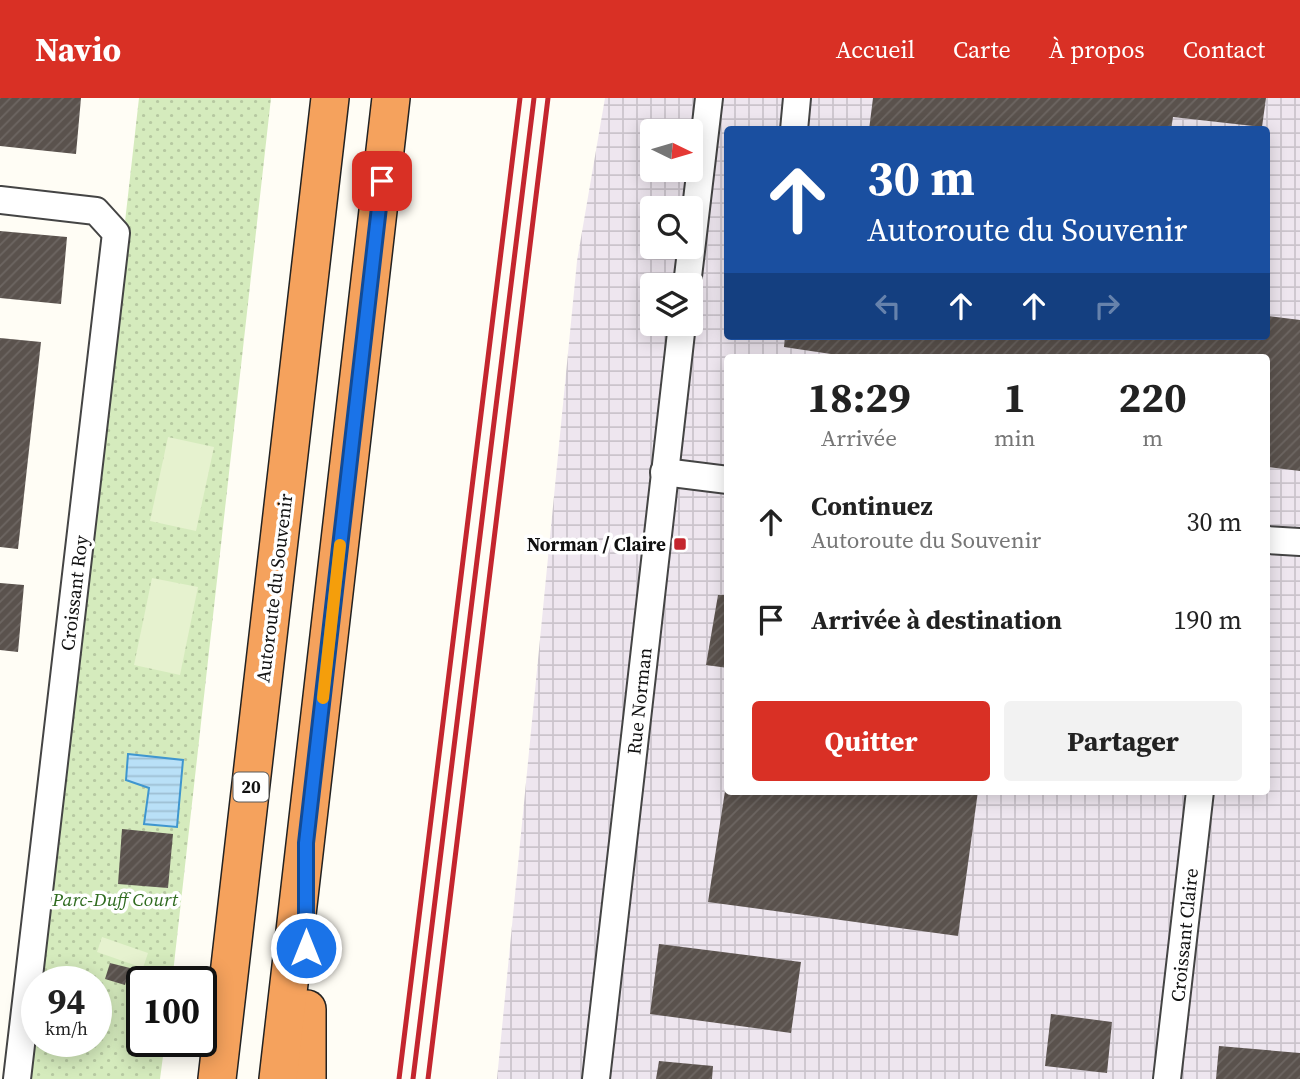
<!DOCTYPE html>
<html lang="fr">
<head>
<meta charset="utf-8">
<style>
	:root { --surface:#fff; --page:#f2f2f2; --text:#222; --muted:#767676; --accent:#d93025 }
	body { margin:0; font-family:"Source Serif 4",serif; background:var(--page); color:var(--text); height:100vh; display:flex; flex-direction:column; font-size:26px; white-space:nowrap }
	* { box-sizing:border-box; margin:0 }
	p { font-size:23px; color:var(--muted) }
	.icon { flex:none; width:38px; height:38px; fill:none; stroke:currentColor; stroke-width:2; stroke-linecap:round; stroke-linejoin:round }
	.map { position:relative; flex:1; overflow:hidden }
	.sheet { position:absolute; left:724px; top:256px; width:546px; height:441px; display:flex; flex-direction:column; background:var(--surface); border-radius:7px; box-shadow:0 4px 18px #0003 }
	.sheet>* { flex:none }
	.top-card { position:absolute; left:724px; top:28px; width:546px; height:214px; border-radius:7px; box-shadow:0 4px 18px #0003; background:#1a4fa0; color:#fff; overflow:hidden }
	.needle { width:46px; rotate:95deg }
	.controls { position:absolute; left:640px; top:21px; display:grid; gap:14px }
	.controls a { display:grid; place-items:center; width:63px; height:63px; border-radius:7px; background:var(--surface); box-shadow:0 4px 18px #0003; font-size:35px }
	.speed { position:absolute; left:21px; top:868px; display:flex; gap:14px; font-size:35px; font-weight:700; text-align:center }
	.speed>* { display:grid; place-content:center; width:91px; height:91px; border-radius:50%; background:var(--surface); box-shadow:0 4px 18px #0003; line-height:1 }
	.speed small { font-size:18px; font-weight:400 }
	.speed .limit { border:4px solid #111; border-radius:10px; background:#fff; color:#111 }
	.pin { position:absolute; display:grid; place-items:center; width:60px; height:60px; color:#fff; margin:-30px; border-radius:14px; box-shadow:0 4px 10px #0006 }
	.me { position:absolute; width:77px; margin:-38px; rotate:0deg; stroke-linejoin:round; filter:drop-shadow(0 0 5px #0008) }
	.turn { display:flex; align-items:center; gap:24px; height:147px; padding:0 28px; font-size:32px }
	.turn .icon { width:91px; height:91px; stroke-width:2.5 }
	.turn b { display:block; font-size:49px; line-height:60px }
	.lanes { display:flex; align-items:center; height:66px; padding:0 28px; background:#0003; justify-content:center; gap:35px; direction:ltr }
	.lanes .off { opacity:.35 }
	.eta { display:flex; justify-content:space-evenly; align-items:center; height:119px; text-align:center }
	.eta b { font-size:42px; font-weight:700; line-height:49px }
	.cta { display:flex; gap:14px; margin-top:auto; padding:14px 28px }
	.cta a { flex:1; height:80px; border-radius:7px; background:var(--accent); color:#fff; font-size:28px; font-weight:700; line-height:80px; text-align:center }
	.cta a+a { background:var(--page); color:var(--text) }
	ul { padding:0; list-style:none }
	li { display:flex; align-items:center; gap:21px; height:98px; padding:0 28px }
	li div { flex:1 }
	li b { display:block; font-size:26px }
	li em { font-style:normal }
	header { display:flex; align-items:center; gap:42px; box-sizing:border-box; height:98px; padding:0 35px; background:var(--accent); color:#fff }
	header strong { font-size:33px }
	nav { display:flex; gap:38px; margin-inline-start:auto; font-size:24px }
	.map>svg:first-child { display:block }
	.industrial { fill:url(#industrial-grid); fill-rule:evenodd }
	.park { fill:url(#park-dots) }
	.pitch { fill:#e6f2cf }
	.water { fill:url(#water-rules); stroke:#3f96cf; stroke-width:2 }
	.building { fill:url(#building-hatch) }
	.lines { fill:none; stroke-linecap:round; stroke-linejoin:round }
	.minor-casing { stroke:#444; stroke-width:30 }
	.highway-casing { stroke:#222; stroke-width:40 }
	.minor { stroke:#fff; stroke-width:26 }
	.highway { stroke:#f5a25d; stroke-width:37 }
	.rail { stroke:#c4262e; stroke-width:5 }
	.route-casing { stroke:#114b97; stroke-width:18 }
	.route { stroke:#1a73e8; stroke-width:12 }
	.slow { stroke:#f59e0b; stroke-width:12 }
	.poi-dot { fill:#c4262e; stroke:#fff; stroke-width:2.5 }
	.labels { text-anchor:middle; stroke-width:7; stroke-linejoin:round; paint-order:stroke }
	.shield { fill:#fff; stroke:#585858; stroke-width:2 }
	.shield-label { font-size:18px; font-weight:bold; fill:#111 }
	.poi-label { font-size:19px; font-weight:bold; fill:#111; stroke:#fff; text-anchor:end }
	.street-label { font-size:19px; fill:#111; stroke:#fff }
	.park-label { font-size:19px; font-style:italic; fill:#2f6b1f; stroke:#fff }
</style>
</head>
<body>
<header>
<strong>Navio</strong>
<nav><a>Accueil</a><a>Carte</a><a>À propos</a><a>Contact</a></nav>
</header>
<div class="map">
<svg width="1300" height="981" viewBox="0 0 1300 981">
	<defs>
		<pattern id="industrial-grid" width="8" height="8" patternUnits="userSpaceOnUse" patternTransform="scale(1.75)"><rect width="8" height="8" fill="#eee6ef"/><path d="M0 4h8M4 0v8" fill="none" stroke="#cbc4cc"/></pattern>
		<pattern id="park-dots" width="8" height="8" patternUnits="userSpaceOnUse" patternTransform="scale(1.75)"><rect width="8" height="8" fill="#d5ebbd"/><path d="M2 2h.1M6 6h.1" fill="none" stroke="#b6c8a1" stroke-width="1.8" stroke-linecap="round"/></pattern>
		<pattern id="water-rules" width="6" height="5" patternUnits="userSpaceOnUse" patternTransform="scale(1.75)"><rect width="6" height="5" fill="#b9e0f7"/><path d="M0 2.5h6" fill="none" stroke="#9ebfd3"/></pattern>
		<pattern id="building-hatch" width="6" height="6" patternUnits="userSpaceOnUse" patternTransform="scale(1.75)"><rect width="6" height="6" fill="#5a524d"/><path d="M-1 1l2-2M0 6l6-6M5 7l2-2" fill="none" stroke="#6d6662"/></pattern>
	</defs>
	<rect width="100%" height="100%" fill="#fffdf5"/>
	<!-- industrial -->
	<path class="industrial" d="M605 0H1300V981H497L577 163ZM728 32H1267V238H728ZM653 33H691V72H653ZM653 110H691V149H653ZM653 187H691V226H653ZM728 259H1267V693H728Z"/>
	<!-- park -->
	<path class="park" d="M139 0H271L172 884H142V943H165L160 981H27L37 900V943H96V884H39Z"/>
	<!-- pitch -->
	<g class="pitch">
		<path d="M168 339 214 349 196 433 150 423Z"/>
		<path d="M152 480 198 489 180 577 134 567Z"/>
		<path d="M102 839 148 855 143 870 97 854Z"/>
	</g>
	<!-- water -->
	<path class="water" d="M128 656 183 662 177 729 144 726 149 690 126 682Z"/>
	<!-- building -->
	<g class="building">
		<path d="M0 0H81L76 56 0 48Z"/>
		<path d="M873 0H1266L1262 29 1173 19 1171 32H869Z"/>
		<path d="M0 133 67 139 61 206 0 200Z"/>
		<path d="M1267 218 1300 222V373L1267 369V259H851L784 249 785 238H1267Z"/>
		<path d="M0 240 41 244 18 451 0 449Z"/>
		<path d="M0 485 24 487 18 554 0 552Z"/>
		<path d="M718 497H728V570L706 567Z"/>
		<path d="M725 693H978L958 838 708 804Z"/>
		<path d="M122 731 173 736 168 790 118 786Z"/>
		<path d="M659 846 801 864 791 935 650 916Z"/>
		<path d="M110 865 130 870 125 887 105 881Z"/>
		<path d="M1051 916 1112 924 1107 975 1045 968Z"/>
		<path d="M1219 948 1300 955V981H1216Z"/>
		<path d="M659 963 713 968 712 981H656Z"/>
	</g>
	<g class="lines">
		<defs>
			<g id="minor">
				<path d="M794 32 797 0"/>
				<path d="M0 102 96 113 116 135 17 981"/>
				<path d="M687 187 709 0"/>
				<path d="M664 374 728 382"/>
				<path d="M1267 442 1300 444"/>
				<path d="M596 981 682 226"/>
				<path d="M1167 981 1200 693"/>
			</g>
			<g id="highway">
				<path d="M307 911V981"/>
				<path d="M217 981 330 0"/>
				<path d="M278 981 391 0"/>
			</g>
		</defs>
		<!-- minor casing -->
		<use href="#minor" class="minor-casing"/>
		<!-- highway casing -->
		<use href="#highway" class="highway-casing"/>
		<!-- minor -->
		<use href="#minor" class="minor"/>
		<!-- highway -->
		<use href="#highway" class="highway"/>
		<!-- rail -->
		<g class="rail">
			<path d="M399 981 520 0"/>
			<path d="M413 981 534 0"/>
			<path d="M428 981 548 0"/>
		</g>
	</g>
	<g class="lines">
		<defs>
			<path id="route" d="M306 850V745L382 83"/>
		</defs>
		<!-- route casing -->
		<use href="#route" class="route-casing"/>
		<!-- route -->
		<use href="#route" class="route"/>
		<!-- slow -->
		<path class="slow" d="M323 600 340 447"/>
	</g>
	<!-- markers -->
	<rect class="poi-dot" x="673" y="439" width="14" height="14" rx="3.5"/>
	<g class="labels">
		<!-- shield labels -->
		<rect class="shield" x="233.5" y="674.5" width="35" height="29" rx="5"/>
		<g class="shield-label">
			<text x="251" y="695">20</text>
		</g>
		<!-- poi labels -->
		<g class="poi-label">
			<text x="666" y="453">Norman / Claire</text>
		</g>
		<!-- street labels -->
		<g class="street-label">
			<text transform="translate(274 490) rotate(-83)" y="7">Autoroute du Souvenir</text>
			<text transform="translate(74 495) rotate(-83)" y="7">Croissant Roy</text>
			<text transform="translate(639 603) rotate(-84)" y="7">Rue Norman</text>
			<text transform="translate(1184 837) rotate(-84)" y="7">Croissant Claire</text>
		</g>
		<!-- park labels -->
		<g class="park-label">
			<text x="115" y="808">Parc-Duff Court</text>
		</g>
	</g>
</svg>
<div class="controls">
<a><svg class="needle" viewBox="-14 -14 28 28"><path d="M0-13l5 13h-10z" fill="#e53935"/><path d="M0 13l5-13h-10z" fill="#767676"/></svg></a>
<a><svg class="icon" aria-label="search" viewBox="0 0 24 24"><circle cx="10" cy="10" r="6"/><path d="M15 15l6 6"/></svg></a>
<a><svg class="icon" aria-label="layers" viewBox="0 0 24 24"><path d="M12 4l9 5-9 5-9-5zM3 14l9 5 9-5"/></svg></a>
</div>
<div class="speed"><div>94<small>km/h</small></div><div class="limit">100</div></div>
<div class="pin" style="left:382px;top:83px;background:#d93025"><svg class="icon" aria-label="arrive" viewBox="0 0 24 24"><path d="M6 21V4h12l-3 4 3 4H6"/></svg></div>
<svg class="me" style="left:306px;top:850px" viewBox="-20 -20 40 40"><circle r="17" fill="#1a73e8" stroke="#fff" stroke-width="3"/><path d="M0-11L8 9 0 5-8 9z" fill="#fff"/></svg>
<div class="top-card">
<div class="turn"><svg class="icon" aria-label="ahead" viewBox="0 0 24 24"><path d="M12 20V5M6 11l6-6 6 6"/></svg><div><b>30 m</b>Autoroute du Souvenir</div></div>
<div class="lanes"><svg class="icon off" aria-label="left" viewBox="0 0 24 24"><path d="M17 20v-9H6M10 6l-5 5 5 5"/></svg><svg class="icon" aria-label="ahead" viewBox="0 0 24 24"><path d="M12 20V5M6 11l6-6 6 6"/></svg><svg class="icon" aria-label="ahead" viewBox="0 0 24 24"><path d="M12 20V5M6 11l6-6 6 6"/></svg><svg class="icon off" aria-label="right" viewBox="0 0 24 24"><path d="M7 20v-9h11M14 6l5 5-5 5"/></svg></div>
</div>
<section class="sheet">
<div class="eta">
<div><b>18:29</b><p>Arrivée</p></div>
<div><b>1</b><p>min</p></div>
<div><b>220</b><p>m</p></div>
</div>
<ul>
<li><svg class="icon" aria-label="ahead" viewBox="0 0 24 24"><path d="M12 20V5M6 11l6-6 6 6"/></svg><div><b>Continuez</b><p>Autoroute du Souvenir</p></div><em>30 m</em></li>
<li><svg class="icon" aria-label="arrive" viewBox="0 0 24 24"><path d="M6 21V4h12l-3 4 3 4H6"/></svg><div><b>Arrivée à destination</b></div><em>190 m</em></li>
</ul>
<div class="cta"><a>Quitter</a><a>Partager</a></div>
</section>
</div>
</body>
</html>
